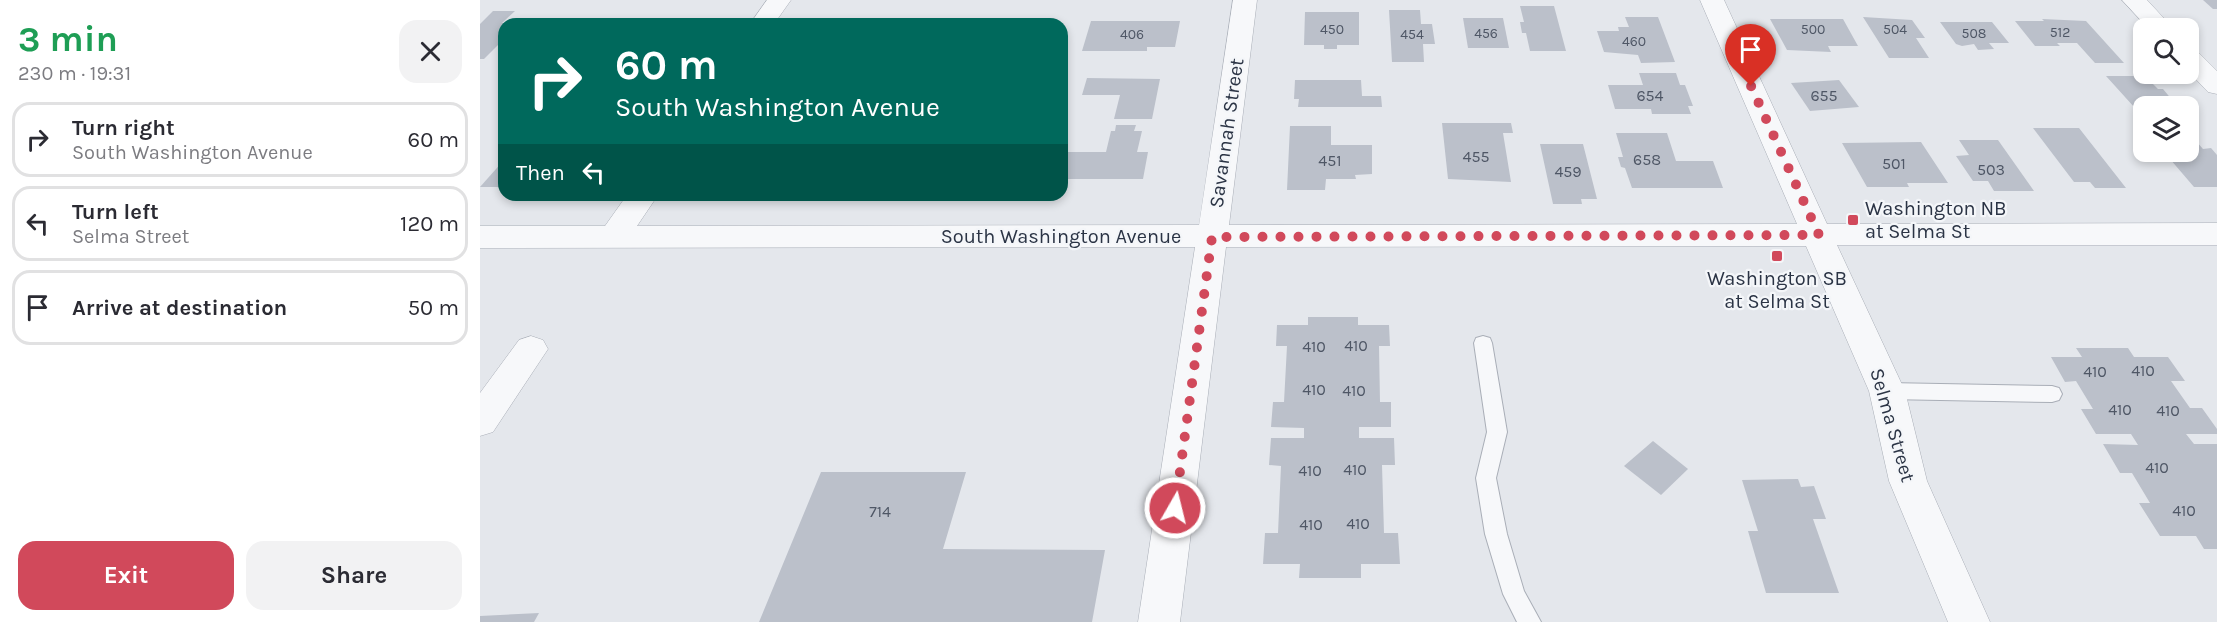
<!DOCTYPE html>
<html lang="en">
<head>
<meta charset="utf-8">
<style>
	:root { --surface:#fff; --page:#f2f2f3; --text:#2b2b33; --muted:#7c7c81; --line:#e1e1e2; --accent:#d1495b }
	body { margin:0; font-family:Karla,sans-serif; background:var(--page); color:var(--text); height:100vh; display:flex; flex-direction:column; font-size:22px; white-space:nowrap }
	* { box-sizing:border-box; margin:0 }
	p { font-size:20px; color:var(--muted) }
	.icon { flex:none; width:33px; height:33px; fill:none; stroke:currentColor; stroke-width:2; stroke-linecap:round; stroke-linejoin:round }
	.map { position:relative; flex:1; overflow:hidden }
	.details { display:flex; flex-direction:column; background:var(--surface); width:480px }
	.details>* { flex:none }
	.banner { position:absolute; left:18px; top:18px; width:570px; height:183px; border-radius:18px; box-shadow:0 3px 9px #0003; background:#00695c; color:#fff; overflow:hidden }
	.controls { position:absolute; left:1653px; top:18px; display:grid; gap:12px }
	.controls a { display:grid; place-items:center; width:66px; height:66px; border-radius:12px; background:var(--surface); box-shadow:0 3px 9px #0003; font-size:30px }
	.pin { position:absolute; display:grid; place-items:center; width:51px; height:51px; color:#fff; margin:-62px -26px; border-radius:50% 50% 50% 0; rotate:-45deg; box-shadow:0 0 6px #0007 }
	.pin .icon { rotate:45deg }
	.me { position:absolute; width:66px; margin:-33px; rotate:8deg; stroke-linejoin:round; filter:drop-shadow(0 0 4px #0008) }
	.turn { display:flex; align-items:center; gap:21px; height:126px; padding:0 18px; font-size:27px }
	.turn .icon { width:78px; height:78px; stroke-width:2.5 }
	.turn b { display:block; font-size:42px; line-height:51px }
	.then { display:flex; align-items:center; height:57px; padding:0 18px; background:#0003; gap:12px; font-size:22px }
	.round { display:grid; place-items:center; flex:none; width:63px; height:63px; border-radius:18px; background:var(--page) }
	.overview { display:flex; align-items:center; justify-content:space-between; height:102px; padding:0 18px }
	h1 { font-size:36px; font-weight:700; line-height:45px; color:#1e9e55 }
	.action { display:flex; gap:12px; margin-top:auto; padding:12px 18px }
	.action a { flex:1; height:69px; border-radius:18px; background:var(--accent); color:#fff; font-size:24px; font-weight:700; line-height:69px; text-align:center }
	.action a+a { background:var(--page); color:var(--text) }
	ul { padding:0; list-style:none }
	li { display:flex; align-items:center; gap:18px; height:75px; margin:0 12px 9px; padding:0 6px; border:3px solid var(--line); border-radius:18px }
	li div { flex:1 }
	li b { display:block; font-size:22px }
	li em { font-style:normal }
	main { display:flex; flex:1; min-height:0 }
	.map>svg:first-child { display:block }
	.building { fill:#bbc0ca }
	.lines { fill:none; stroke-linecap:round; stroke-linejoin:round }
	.lane-casing { stroke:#a9aeb7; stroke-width:2 }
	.street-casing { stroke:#a9aeb7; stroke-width:1 }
	.lane { fill:#f7f8fa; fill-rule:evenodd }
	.street { fill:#f7f8fa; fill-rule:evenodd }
	.route { stroke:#d1495b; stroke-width:10; stroke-dasharray:0 18 }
	.poi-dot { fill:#d1495b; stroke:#f4f6f9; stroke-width:2 }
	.labels { text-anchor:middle; stroke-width:4.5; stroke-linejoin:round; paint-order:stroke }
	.far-number-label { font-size:14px; fill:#4f5766 }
	.number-label { font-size:16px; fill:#4f5766 }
	.street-label { font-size:20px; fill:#2b3445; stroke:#f4f6f9 }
	.poi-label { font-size:20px; fill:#2b3445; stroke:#f4f6f9; text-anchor:start }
</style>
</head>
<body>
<main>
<section class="details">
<div class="overview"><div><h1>3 min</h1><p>230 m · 19:31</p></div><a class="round"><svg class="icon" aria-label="close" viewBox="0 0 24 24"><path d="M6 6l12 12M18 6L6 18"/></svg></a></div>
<ul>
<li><svg class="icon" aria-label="right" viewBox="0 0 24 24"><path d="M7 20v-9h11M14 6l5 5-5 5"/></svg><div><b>Turn right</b><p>South Washington Avenue</p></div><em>60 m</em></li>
<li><svg class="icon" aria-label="left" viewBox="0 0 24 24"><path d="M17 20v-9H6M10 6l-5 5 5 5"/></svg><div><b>Turn left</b><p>Selma Street</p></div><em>120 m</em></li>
<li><svg class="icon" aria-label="arrive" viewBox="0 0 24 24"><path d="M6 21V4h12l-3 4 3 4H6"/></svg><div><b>Arrive at destination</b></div><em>50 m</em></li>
</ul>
<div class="action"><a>Exit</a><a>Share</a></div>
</section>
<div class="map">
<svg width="1737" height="622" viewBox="0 0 1737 622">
	<rect width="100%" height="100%" fill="#e4e7ec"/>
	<!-- building -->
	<g class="building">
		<path d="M1723 0H1737V9H1733Z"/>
		<path d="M1040 6H1074L1086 51H1050L1046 33H1042L1040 22H1044Z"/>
		<path d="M909 10H940L941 24H952L955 44H943L944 62H912Z"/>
		<path d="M13 11H35L22 23H24V39L4 59H0V24Z"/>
		<path d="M825 12H879V45H857V49H844V45H824Z"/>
		<path d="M1145 17H1178L1195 62 1161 63 1158 55 1124 52 1117 31H1139L1138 27H1149Z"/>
		<path d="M1383 17 1432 20 1445 38H1436L1449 58H1409Z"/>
		<path d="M983 18H1023L1029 48H988Z"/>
		<path d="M363 19H402L400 24H342L344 22H361Z"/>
		<path d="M459 19H485L484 21H505L504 24H439L440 21H458Z"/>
		<path d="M1290 19H1363L1378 46H1348L1351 52 1307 50Z"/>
		<path d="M1562 19 1606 21 1644 63H1615L1597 43H1577L1580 46H1555L1535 21H1564Z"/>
		<path d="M171 20H199L196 24H167Z"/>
		<path d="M64 21 116 22 114 24H61Z"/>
		<path d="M611 21H700L695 47H667V51H602Z"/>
		<path d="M1460 22H1512L1529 43H1509L1514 49 1498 50 1494 44 1482 46 1476 44Z"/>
		<path d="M1159 73H1196L1200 85H1205L1213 106H1208L1211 114H1172L1171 109H1135L1128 85H1163Z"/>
		<path d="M1626 76H1665L1678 89H1683L1693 101H1688L1693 106H1664V118Z"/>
		<path d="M607 78 680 79 672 119H634L640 95H602Z"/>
		<path d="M815 80H881L882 96H901L902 107H818L819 99H814Z"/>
		<path d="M1359 80 1379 107 1330 111 1311 83Z"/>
		<path d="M962 123H1031L1033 133H1023L1031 182 968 179Z"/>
		<path d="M636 125H656L654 131H662L657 152H668L663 179H582V152H626L631 131H635Z"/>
		<path d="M810 126H851V145H892V174L875 175 876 179H846L845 190H807Z"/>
		<path d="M1553 128H1599L1646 188H1615L1610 182H1594Z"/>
		<path d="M1708 132 1723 149 1731 148 1737 155V187H1714L1684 152H1708Z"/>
		<path d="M1136 133H1187L1196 161H1233L1243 188H1152L1145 168 1141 167 1138 157H1143Z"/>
		<path d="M1479 140H1518L1554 191H1514L1508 181H1493L1476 156 1489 155Z"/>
		<path d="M1441 142 1468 183H1427L1429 187H1387L1362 143Z"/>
		<path d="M1060 144H1103L1117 199H1101L1102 204H1073Z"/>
		<path d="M24 160V187H0Z"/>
		<path d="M828 317H878V325H909L910 346H899L900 402H911V427H879V438H914L915 465H902L904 533H918L920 564H881V578H819L820 564H783L785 533H798L801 466 789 465 791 438H824V428L791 427 793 402H804L807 346H796L797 325H828Z"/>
		<path d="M1596 348H1648L1654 357H1688L1705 381H1691L1710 408H1722L1737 429V434H1706L1714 444H1737V549H1724L1716 536H1680L1659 503H1670L1652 473H1640L1623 444 1658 445 1651 434H1616L1601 409H1613L1596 381 1585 382 1571 357H1602Z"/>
		<path d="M1173 441 1208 469 1181 495 1144 466Z"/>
		<path d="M341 472H486L463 549 625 550 612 622H279Z"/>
		<path d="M1318 479 1321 487 1334 486 1346 519H1333L1359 593H1286L1268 531H1278L1262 480Z"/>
		<path d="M59 613 54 622H0V616Z"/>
	</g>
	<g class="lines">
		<defs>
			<g id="lane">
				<path d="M1003 336 1010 338 1012 343 1027 432 1016 478 1027 534 1044 591 1061 622H1037L1023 594 1005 534 996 478 1007 432 994 343 996 338Z"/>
				<path d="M1407 383 1572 386 1579 388 1582 394 1579 400 1572 402 1407 399 1400 397 1397 391 1400 385Z"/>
			</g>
			<g id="street">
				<path d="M287 0H311L294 24H270Z"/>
				<path d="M753 0H777L749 225 1317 224 1220 0H1244L1347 224 1737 223V245H1357L1425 391 1447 481 1510 622H1468L1409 481 1389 391 1326 246 746 247 700 622H658L715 247 0 248V226H125L147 195H178L157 226 719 225Z"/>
				<path d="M1642 0H1667L1693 28H1668Z"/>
				<path d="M1708 48 1717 51 1737 71V94L1728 92 1708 71Z"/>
				<path d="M51 336 63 340 68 349 13 432 0 436V393L39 340Z"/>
			</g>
		</defs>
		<!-- lane casing -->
		<use href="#lane" class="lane-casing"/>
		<!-- street casing -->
		<use href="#street" class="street-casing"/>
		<!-- lane -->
		<use href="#lane" class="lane"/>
		<!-- street -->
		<use href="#street" class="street"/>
	</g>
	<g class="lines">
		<!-- route -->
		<path class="route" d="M695 508 732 237 1339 235 1271 86"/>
	</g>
	<!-- markers -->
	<g class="poi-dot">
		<rect x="1367" y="214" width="12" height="12" rx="3"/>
		<rect x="1291" y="250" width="12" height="12" rx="3"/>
	</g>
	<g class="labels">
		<!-- far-number labels -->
		<g class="far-number-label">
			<text x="852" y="34">450</text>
			<text x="1333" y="34">500</text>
			<text x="1415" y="34">504</text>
			<text x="1580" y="37">512</text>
			<text x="1006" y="38">456</text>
			<text x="1494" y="38">508</text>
			<text x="652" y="39">406</text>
			<text x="932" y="39">454</text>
			<text x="1154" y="46">460</text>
		</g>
		<!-- number labels -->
		<g class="number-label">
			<text x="1170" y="101">654</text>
			<text x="1344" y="101">655</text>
			<text x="996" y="162">455</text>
			<text x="1167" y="165">658</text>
			<text x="850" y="166">451</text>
			<text x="1414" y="169">501</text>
			<text x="1511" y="175">503</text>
			<text x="1088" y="177">459</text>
			<text x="876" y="351">410</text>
			<text x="834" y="352">410</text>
			<text x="1663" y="376">410</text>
			<text x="1615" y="377">410</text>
			<text x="834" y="395">410</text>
			<text x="874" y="396">410</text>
			<text x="1640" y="415">410</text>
			<text x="1688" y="416">410</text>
			<text x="1677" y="473">410</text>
			<text x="875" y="475">410</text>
			<text x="830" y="476">410</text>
			<text x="1704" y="516">410</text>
			<text x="400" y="517">714</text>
			<text x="878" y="529">410</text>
			<text x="831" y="530">410</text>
		</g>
		<!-- street labels -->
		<g class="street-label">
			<text transform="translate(746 133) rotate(-82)" y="7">Savannah Street</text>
			<text x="581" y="243">South Washington Avenue</text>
			<text transform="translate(1413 425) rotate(74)" y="7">Selma Street</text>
		</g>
		<!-- poi labels -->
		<g class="poi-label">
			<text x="1385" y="215">Washington NB<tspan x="1385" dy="23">at Selma St</tspan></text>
			<text x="1297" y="285" text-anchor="middle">Washington SB<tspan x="1297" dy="23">at Selma St</tspan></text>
		</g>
	</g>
</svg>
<div class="controls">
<a><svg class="icon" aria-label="search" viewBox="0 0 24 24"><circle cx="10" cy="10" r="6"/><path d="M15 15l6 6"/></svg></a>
<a><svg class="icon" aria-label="layers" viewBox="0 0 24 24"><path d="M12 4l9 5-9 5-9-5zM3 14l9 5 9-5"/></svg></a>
</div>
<div class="pin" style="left:1271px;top:86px;background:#d93025"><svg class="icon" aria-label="arrive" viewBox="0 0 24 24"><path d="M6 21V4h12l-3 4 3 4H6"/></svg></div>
<svg class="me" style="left:695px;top:508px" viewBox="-20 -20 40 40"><circle r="17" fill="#d1495b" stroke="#fff" stroke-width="3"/><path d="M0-11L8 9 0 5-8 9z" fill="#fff"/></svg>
<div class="banner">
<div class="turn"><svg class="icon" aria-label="right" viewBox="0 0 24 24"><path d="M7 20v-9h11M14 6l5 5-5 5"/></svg><div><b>60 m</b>South Washington Avenue</div></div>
<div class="then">Then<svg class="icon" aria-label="left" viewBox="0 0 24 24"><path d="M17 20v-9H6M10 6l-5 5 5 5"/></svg></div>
</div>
</div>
</main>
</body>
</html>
